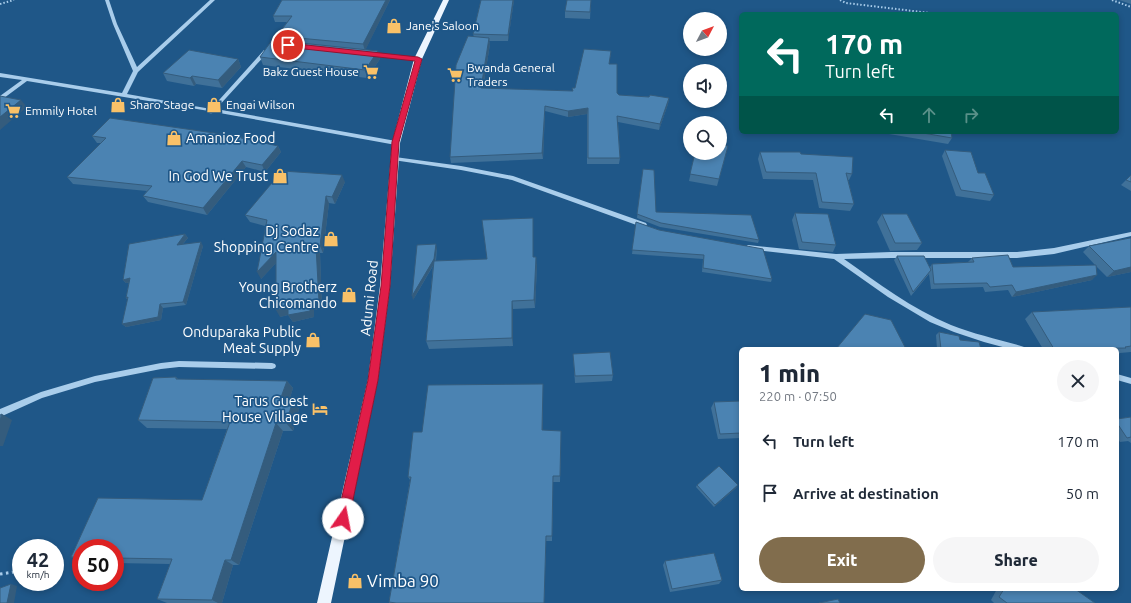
<!DOCTYPE html>
<html lang="en">
<head>
<meta charset="utf-8">
<style>
	:root { --surface:#fff; --page:#f6f6f7; --text:#1f2937; --muted:#747a83; --accent:#816d4d }
	body { margin:0; font-family:Ubuntu,sans-serif; background:var(--page); color:var(--text); height:100vh; display:flex; flex-direction:column; font-size:15px; white-space:nowrap }
	* { box-sizing:border-box; margin:0 }
	p { font-size:13px; color:var(--muted) }
	.icon { flex:none; width:22px; height:22px; fill:none; stroke:currentColor; stroke-width:2; stroke-linecap:round; stroke-linejoin:round }
	.map { position:relative; flex:1; overflow:hidden }
	.side { position:absolute; left:739px; top:347px; width:380px; height:244px; display:flex; flex-direction:column; background:var(--surface); border-radius:6px; box-shadow:0 2px 6px #0003 }
	.side>* { flex:none }
	.banner { position:absolute; left:739px; top:12px; width:380px; height:122px; border-radius:6px; box-shadow:0 2px 6px #0003; background:#00695c; color:#fff; overflow:hidden }
	.needle { width:26px; rotate:49deg }
	.tools { position:absolute; left:683px; top:12px; display:grid; gap:8px }
	.tools a { display:grid; place-items:center; width:44px; height:44px; border-radius:50%; background:var(--surface); box-shadow:0 2px 6px #0003; font-size:20px }
	.speed { position:absolute; left:12px; top:539px; display:flex; gap:8px; font-size:20px; font-weight:700; text-align:center }
	.speed>* { display:grid; place-content:center; width:52px; height:52px; border-radius:50%; background:var(--surface); box-shadow:0 2px 6px #0003; line-height:1 }
	.speed small { font-size:10px; font-weight:400 }
	.speed .limit { border:6px solid #d22; background:#fff; color:#111 }
	.pin { position:absolute; display:grid; place-items:center; width:34px; height:34px; color:#fff; margin:-17px; border:2px solid #fff; border-radius:50%; box-shadow:0 1px 4px #0007 }
	.me { position:absolute; width:44px; margin:-22px; rotate:12deg; stroke-linejoin:round; filter:drop-shadow(0 0 3px #0008) }
	.turn { display:flex; align-items:center; gap:14px; height:84px; padding:0 20px; font-size:18px }
	.turn .icon { width:52px; height:52px; stroke-width:2.5 }
	.turn b { display:block; font-size:28px; line-height:34px }
	.lanes { display:flex; align-items:center; height:38px; padding:0 20px; background:#0003; justify-content:center; gap:20px; direction:ltr }
	.lanes .off { opacity:.35 }
	.round { display:grid; place-items:center; flex:none; width:42px; height:42px; border-radius:21px; background:var(--page) }
	.summary { display:flex; align-items:center; justify-content:space-between; height:68px; padding:0 20px }
	h1 { font-size:24px; font-weight:800; line-height:30px }
	.button { display:flex; gap:8px; margin-top:auto; padding:8px 20px }
	.button a { flex:1; height:46px; border-radius:24px; background:var(--accent); color:#fff; font-size:16px; font-weight:800; line-height:46px; text-align:center }
	.button a+a { background:var(--page); color:var(--text) }
	ul { padding:0; list-style:none }
	li { display:flex; align-items:center; gap:12px; height:52px; padding:0 20px }
	li div { flex:1 }
	li b { display:block; font-size:15px }
	li em { font-style:normal }
	.map>svg:first-child { display:block }
	.lines { fill:none; stroke-linecap:round; stroke-linejoin:round }
	.path-far1 { stroke:#a9cdeb; stroke-width:2; stroke-dasharray:1.5 2; stroke-linecap:butt }
	.path { stroke:#a9cdeb; stroke-width:3; stroke-dasharray:2.5 3.5; stroke-linecap:butt }
	.minor { fill:#a9cdeb; fill-rule:evenodd }
	.major { fill:#edf5fe; fill-rule:evenodd }
	.wall { fill:#407199 }
	.shaded-wall { fill:#345c7d }
	.building { fill:#4b83b2; stroke:#345c7d }
	.route { fill:#e11d48; stroke:#92132f }
	.labels { text-anchor:middle; stroke-width:3.5; stroke-linejoin:round; paint-order:stroke }
	.far-poi-label { font-size:12px; fill:#fff; stroke:#1f5788; text-anchor:start }
	.poi-label { font-size:14px; fill:#fff; stroke:#1f5788; text-anchor:end }
	.street-label { font-size:14px; fill:#fff; stroke:#1f5788 }
	.near-poi-label { font-size:17px; fill:#fff; stroke:#1f5788; text-anchor:start }
</style>
</head>
<body>
<div class="map">
<svg width="1131" height="603" viewBox="0 0 1131 603">
	<rect width="100%" height="100%" fill="#1f5788"/>
	<g class="lines">
		<!-- path-far1 -->
		<g class="path-far1">
			<path d="M840 0 846 3 938 14"/>
			<path d="M1112 0 1131 7"/>
			<path d="M0 4 14 0"/>
		</g>
		<!-- path -->
		<path class="path" d="M0 574 21 571"/>
		<!-- minor -->
		<g class="minor">
			<path d="M105 0H109L117 24 137 67 210 0H215L138 72 127 94 211 109 264 50H266L268 51V52L216 109 396 141 399 143 396 145 214 112 211 114 209 113V111L27 81 0 101V96L22 80 0 77V73L122 93 133 71 113 24Z"/>
			<path d="M369 53 418 58 420 59 418 60 371 55 369 54Z"/>
			<path d="M395 157 461 166 513 176 646 223 647 225 646 227H642L512 180 461 170 393 160 392 159Z"/>
			<path d="M1131 232V236L1054 254 1017 258H891L844 259C878 283 912 309 951 325 973 334 998 339 1021 346L1024 347 1025 349H1010L984 342 954 332 930 322 888 297 834 259 748 249 745 247 748 245 836 254 891 252H1017L1054 248Z"/>
			<path d="M179 361 272 363 275 364 276 366 275 368 272 369 179 367 161 369 95 382 42 398 0 417V409L41 392 95 376 161 363Z"/>
			<path d="M1117 374 1131 378V384L1117 380Z"/>
		</g>
		<!-- major -->
		<path class="major" d="M443 0H449L422 59 400 143 390 286 378 379 331 603H317L368 379 380 286 392 143 414 59Z"/>
	</g>
	<!-- wall -->
	<g class="wall">
		<path d="M282 0H390L365 50 378 51 380 59 367 78 263 65 260 57 279 41 277 36 287 22H275L273 16Z"/>
		<path d="M481 0H514L508 41H489L490 44 483 88 572 91 611 51 609 64 617 93 619 95 669 98 668 104 659 130 618 122 620 158 619 164H587V114L568 117 545 111 543 159 451 163 450 157 474 37 473 34Z"/>
		<path d="M591 0 590 19 565 18V11Z"/>
		<path d="M1119 0H1131V4Z"/>
		<path d="M238 59 241 67 222 88 196 84 194 86 167 81 163 73Z"/>
		<path d="M889 132H951L952 138 948 144 889 134Z"/>
		<path d="M92 136 242 137 243 139 278 146 281 152 265 172 246 167 207 215 148 202 143 196 147 191 73 184 67 177 101 143H97Z"/>
		<path d="M728 146 717 186 689 181 695 153Z"/>
		<path d="M945 150 978 173 994 195 990 201 956 196 942 156Z"/>
		<path d="M760 152 801 154 852 174 849 180H848L854 204 850 211 819 208 813 180 763 179 758 159Z"/>
		<path d="M643 169 656 212 759 240 758 243 660 227 637 218Z"/>
		<path d="M1131 175V191L1121 185Z"/>
		<path d="M345 182 335 204 329 203 323 253H320L322 308 314 310V317L293 322 288 315 280 317 276 263 261 279 265 226 250 222 245 215Z"/>
		<path d="M795 213 836 245 833 252 799 249 792 220Z"/>
		<path d="M882 214 922 243 917 250 890 251 877 222Z"/>
		<path d="M533 218V257L537 266 535 308 513 309V346L429 349 426 341 433 266 413 300 437 248 436 261 487 259Z"/>
		<path d="M636 222 659 230 772 279 771 282 702 272 703 259 632 254Z"/>
		<path d="M185 234 188 238 183 244 203 246 186 305 163 308 161 320 126 327 122 324 128 300 126 298 129 283H126L123 280Z"/>
		<path d="M1089 246 1131 272 1107 277 1096 266 1092 280 1012 297 1008 290 985 292 983 287 931 289 929 274 911 296 894 260 897 256 930 267 932 264 968 262 972 258 1013 267 1095 265 1083 252Z"/>
		<path d="M1131 307V352L1120 353 1117 355V349H1043L1025 319 1032 312Z"/>
		<path d="M939 332 960 340 981 349H937L936 335Z"/>
		<path d="M573 354 613 375 612 381 575 383Z"/>
		<path d="M176 377 178 379 287 381 293 388 289 401H293L299 409 293 431H283L239 565H233L222 603H167L157 599 170 564 115 563V548H81V561L71 557 98 498 202 500 227 429 147 428 138 420 153 378Z"/>
		<path d="M543 384V430L561 438 560 482H553L552 541H546L544 603H389V602L410 480 408 477 422 432Z"/>
		<path d="M741 401V438L718 439 711 408 714 402Z"/>
		<path d="M1131 417V443L1128 441 1120 442 1117 438V419Z"/>
		<path d="M697 485H738L736 488 714 507 696 487Z"/>
		<path d="M665 561 722 580 719 584 670 592 663 565Z"/>
		<path d="M997 589H1075L1095 603H994L991 600Z"/>
	</g>
	<!-- shaded-wall -->
	<g class="shaded-wall">
		<path d="M386 0H390L365 51 363 44Z"/>
		<path d="M513 0H514L508 41V35Z"/>
		<path d="M489 38 490 44 482 94 481 88Z"/>
		<path d="M378 51 380 59 367 78 365 70Z"/>
		<path d="M238 59 241 67 222 88 218 80Z"/>
		<path d="M192 76 196 84 194 86 190 78Z"/>
		<path d="M669 98 668 104 659 130 660 124Z"/>
		<path d="M21 100 27 107 0 130V117Z"/>
		<path d="M545 106V111L543 159 542 153Z"/>
		<path d="M588 108 587 114 568 117V111Z"/>
		<path d="M278 146 281 152 265 172 262 165Z"/>
		<path d="M242 161 246 167 207 215 203 208Z"/>
		<path d="M342 175 345 182 335 204 332 197Z"/>
		<path d="M326 196 329 203 323 253 320 246Z"/>
		<path d="M185 234 188 238 179 248 177 245Z"/>
		<path d="M201 242 203 246 186 305 183 302Z"/>
		<path d="M436 244 437 248 435 262 413 300 412 296Z"/>
		<path d="M316 246 320 253 322 308 314 310V317L293 322 288 315 310 303Z"/>
		<path d="M276 252 280 259 261 279 257 272Z"/>
		<path d="M536 257 537 266 535 308 534 300Z"/>
		<path d="M1131 267V272L1107 277 1114 271Z"/>
		<path d="M1097 275 1092 280 1012 297 1016 292Z"/>
		<path d="M130 278 134 282 126 283 123 280Z"/>
		<path d="M512 301 513 309V346L512 338Z"/>
		<path d="M160 304 163 308 161 320 126 327 122 324Z"/>
		<path d="M288 307 292 314 280 317 276 310Z"/>
		<path d="M287 381 293 388 287 408 280 400Z"/>
		<path d="M543 384V437L542 430Z"/>
		<path d="M293 401 299 409 293 431 286 423Z"/>
		<path d="M2 414 12 420 3 446H0V421Z"/>
		<path d="M276 423 283 431 239 565 231 560Z"/>
		<path d="M738 485 736 488 714 507 715 505Z"/>
		<path d="M225 560 233 565 222 603H218L212 600Z"/>
		<path d="M11 584 17 586 14 603H7Z"/>
	</g>
	<!-- building -->
	<g class="building">
		<path d="M282 0H386L363 44 277 36 292 16H273Z"/>
		<path d="M481 0H513L508 35 473 34Z"/>
		<path d="M567 0H591L590 12 565 11Z"/>
		<path d="M468 36 489 38 481 88 573 91 572 88H575L584 49 611 51 609 64H617V93L619 95 649 97 650 95 669 98 660 124 617 116 620 158H588V108L568 111 545 106 542 153 450 157 456 65Z"/>
		<path d="M272 40 378 51 365 70 260 57Z"/>
		<path d="M189 50 238 59 218 80 192 76 190 78 163 73Z"/>
		<path d="M0 96 21 100 0 117Z"/>
		<path d="M110 118 242 137 241 138 278 146 262 165 242 161 203 208 143 196 152 186 67 177 106 138 92 136Z"/>
		<path d="M917 132H951L952 138Z"/>
		<path d="M720 145 728 146 719 179 690 174 695 153H720Z"/>
		<path d="M945 150 971 152 978 173H985L994 195 961 190Z"/>
		<path d="M760 152H800L801 154 853 157 852 174 846 173 854 204 822 202 816 173 766 172Z"/>
		<path d="M643 169 654 170 656 212 751 215 759 240 661 223 637 214Z"/>
		<path d="M282 171 342 175 332 197 326 196 320 246H316L319 302 310 303V311L288 315V307L276 310V252L257 272 267 220 245 215Z"/>
		<path d="M1131 175V182L1126 180Z"/>
		<path d="M795 213 828 214 836 245 802 242Z"/>
		<path d="M882 214H907L922 243H895Z"/>
		<path d="M533 218V257H536L534 300 512 301V338L426 341 434 261 487 259 482 220Z"/>
		<path d="M636 222 659 230 763 249 772 279 703 268 704 255 632 250Z"/>
		<path d="M185 234 177 245 201 242 183 302 160 304 158 317 122 324 128 297 126 298 130 278 123 280 129 244Z"/>
		<path d="M1130 238H1131V267L1114 271 1089 246Z"/>
		<path d="M436 244 434 259 412 296 417 245Z"/>
		<path d="M1008 255 1013 267 1096 265 1097 275 1016 292 1012 285 990 287 987 283 934 284 932 264 974 262 972 258Z"/>
		<path d="M897 256H924L931 270 913 292Z"/>
		<path d="M1131 307V346L1125 347 1126 348 1054 349 1032 312Z"/>
		<path d="M865 314 891 320 906 349H836Z"/>
		<path d="M939 332 959 336 960 340 979 342 981 349H941Z"/>
		<path d="M610 352 613 375 575 376 573 354Z"/>
		<path d="M176 377V379L287 381 280 400 293 401 286 423H276L231 560H225L212 600 157 599 172 559 115 558V548H81V557H71L98 498 202 500 230 422 138 420 153 378Z"/>
		<path d="M1117 380 1119 381 1118 388H1117Z"/>
		<path d="M543 384 542 430 561 431 560 476H553L552 536H546L544 603H396L389 602 411 477H408L413 432H422L428 385Z"/>
		<path d="M741 401V433L720 434 714 402Z"/>
		<path d="M2 414 0 421V415Z"/>
		<path d="M1131 417V437L1127 438 1117 423V419Z"/>
		<path d="M719 466 738 485 715 505 697 485Z"/>
		<path d="M714 553 722 580 672 589 665 561Z"/>
		<path d="M11 584 7 603H0V588Z"/>
		<path d="M1004 589H1075L1095 603H1007L999 597Z"/>
		<path d="M838 599 840 603H819Z"/>
	</g>
	<!-- route -->
	<path class="route" d="M288 43 418 57 422 59 399 142 390 286 378 380 349 519 347 523 343 524 339 523 337 519 368 380 381 286 392 142 415 61 286 47V44Z"/>
	<!-- icons -->
	<defs>
		<symbol id="shop-bare" viewBox="-9 -9 18 18"><path d="M-5-2.5h2.3a2.7 3.5 0 0 1 5.4 0H5L5.5 6h-11ZM-1.5-2.5h3a1.5 2.3 0 0 0-3 0Z" fill="#f9c168" stroke="#1f5788" stroke-width="2.5" paint-order="stroke"/></symbol>
		<symbol id="supermarket-bare" viewBox="-9 -9 18 18"><path d="M-6-5.5h2.5l.6 2H6L4.5 2H-2.5L-4.4-4H-6ZM-1.5 3.2a1.3 1.3 0 1 0 .1 0ZM3 3.2a1.3 1.3 0 1 0 .1 0Z" fill="#f9c168" stroke="#1f5788" stroke-width="2.5" paint-order="stroke"/></symbol>
		<symbol id="hotel-bare" viewBox="-9 -9 18 18"><path d="M-6-4.5h1.5V1H6V5H4.5V3h-9V5H-6ZM-4 0a1.8 1.8 0 1 1 3.6 0ZM.5 0V-2.5h3Q6-2.5 6 0Z" fill="#f9c168" stroke="#1f5788" stroke-width="2.5" paint-order="stroke"/></symbol>
	</defs>
	<g fill-rule="evenodd">
		<use href="#shop-bare" x="383" y="15" width="22" height="22"/>
		<use href="#supermarket-bare" x="360" y="61" width="22" height="22"/>
		<use href="#supermarket-bare" x="444" y="64" width="22" height="22"/>
		<use href="#shop-bare" x="107" y="94" width="22" height="22"/>
		<use href="#shop-bare" x="203" y="94" width="22" height="22"/>
		<use href="#supermarket-bare" x="2" y="100" width="22" height="22"/>
		<use href="#shop-bare" x="163" y="127" width="22" height="22"/>
		<use href="#shop-bare" x="269" y="165" width="22" height="22"/>
		<use href="#shop-bare" x="320" y="228" width="22" height="22"/>
		<use href="#shop-bare" x="338" y="284" width="22" height="22"/>
		<use href="#shop-bare" x="302" y="329" width="22" height="22"/>
		<use href="#hotel-bare" x="309" y="398" width="22" height="22"/>
		<use href="#shop-bare" x="344" y="570" width="22" height="22"/>
	</g>
	<g class="labels">
		<!-- far-poi labels -->
		<g class="far-poi-label">
			<text x="406" y="30">Jane's Saloon</text>
			<text x="467" y="72">Bwanda General<tspan x="467" dy="14">Traders</tspan></text>
			<text x="359" y="76" text-anchor="end">Bakz Guest House</text>
			<text x="130" y="109">Sharo Stage</text>
			<text x="226" y="109">Engai Wilson</text>
			<text x="25" y="115">Emmily Hotel</text>
		</g>
		<!-- poi labels -->
		<g class="poi-label">
			<text x="186" y="143" text-anchor="start">Amanioz Food</text>
			<text x="268" y="181">In God We Trust</text>
			<text x="319" y="236">Dj Sodaz<tspan x="319" dy="16">Shopping Centre</tspan></text>
			<text x="337" y="292">Young Brotherz<tspan x="337" dy="16">Chicomando</tspan></text>
			<text x="301" y="337">Onduparaka Public<tspan x="301" dy="16">Meat Supply</tspan></text>
			<text x="308" y="406">Tarus Guest<tspan x="308" dy="16">House Village</tspan></text>
		</g>
		<!-- street labels -->
		<g class="street-label">
			<text transform="translate(369 298) rotate(-84)" y="5">Adumi Road</text>
		</g>
		<!-- near-poi labels -->
		<g class="near-poi-label">
			<text x="367" y="587">Vimba 90</text>
		</g>
	</g>
</svg>
<div class="tools">
<a><svg class="needle" viewBox="-14 -14 28 28"><path d="M0-13l5 13h-10z" fill="#e53935"/><path d="M0 13l5-13h-10z" fill="#747a83"/></svg></a>
<a><svg class="icon" aria-label="sound" viewBox="0 0 24 24"><path d="M4 9h4l5-4v14l-5-4H4zM17 9q2 3 0 6"/></svg></a>
<a><svg class="icon" aria-label="search" viewBox="0 0 24 24"><circle cx="10" cy="10" r="6"/><path d="M15 15l6 6"/></svg></a>
</div>
<div class="speed"><div>42<small>km/h</small></div><div class="limit">50</div></div>
<div class="pin" style="left:288px;top:45px;background:#d93025"><svg class="icon" aria-label="arrive" viewBox="0 0 24 24"><path d="M6 21V4h12l-3 4 3 4H6"/></svg></div>
<svg class="me" style="left:343px;top:519px" viewBox="-20 -20 40 40"><circle r="19" fill="#fff"/><path d="M0-13L10 11 0 6-10 11z" fill="#e11d48"/></svg>
<div class="banner">
<div class="turn"><svg class="icon" aria-label="left" viewBox="0 0 24 24"><path d="M17 20v-9H6M10 6l-5 5 5 5"/></svg><div><b>170 m</b>Turn left</div></div>
<div class="lanes"><svg class="icon" aria-label="left" viewBox="0 0 24 24"><path d="M17 20v-9H6M10 6l-5 5 5 5"/></svg><svg class="icon off" aria-label="ahead" viewBox="0 0 24 24"><path d="M12 20V5M6 11l6-6 6 6"/></svg><svg class="icon off" aria-label="right" viewBox="0 0 24 24"><path d="M7 20v-9h11M14 6l5 5-5 5"/></svg></div>
</div>
<section class="side">
<div class="summary"><div><h1>1 min</h1><p>220 m · 07:50</p></div><a class="round"><svg class="icon" aria-label="close" viewBox="0 0 24 24"><path d="M6 6l12 12M18 6L6 18"/></svg></a></div>
<ul>
<li><svg class="icon" aria-label="left" viewBox="0 0 24 24"><path d="M17 20v-9H6M10 6l-5 5 5 5"/></svg><div><b>Turn left</b></div><em>170 m</em></li>
<li><svg class="icon" aria-label="arrive" viewBox="0 0 24 24"><path d="M6 21V4h12l-3 4 3 4H6"/></svg><div><b>Arrive at destination</b></div><em>50 m</em></li>
</ul>
<div class="button"><a>Exit</a><a>Share</a></div>
</section>
</div>
</body>
</html>
